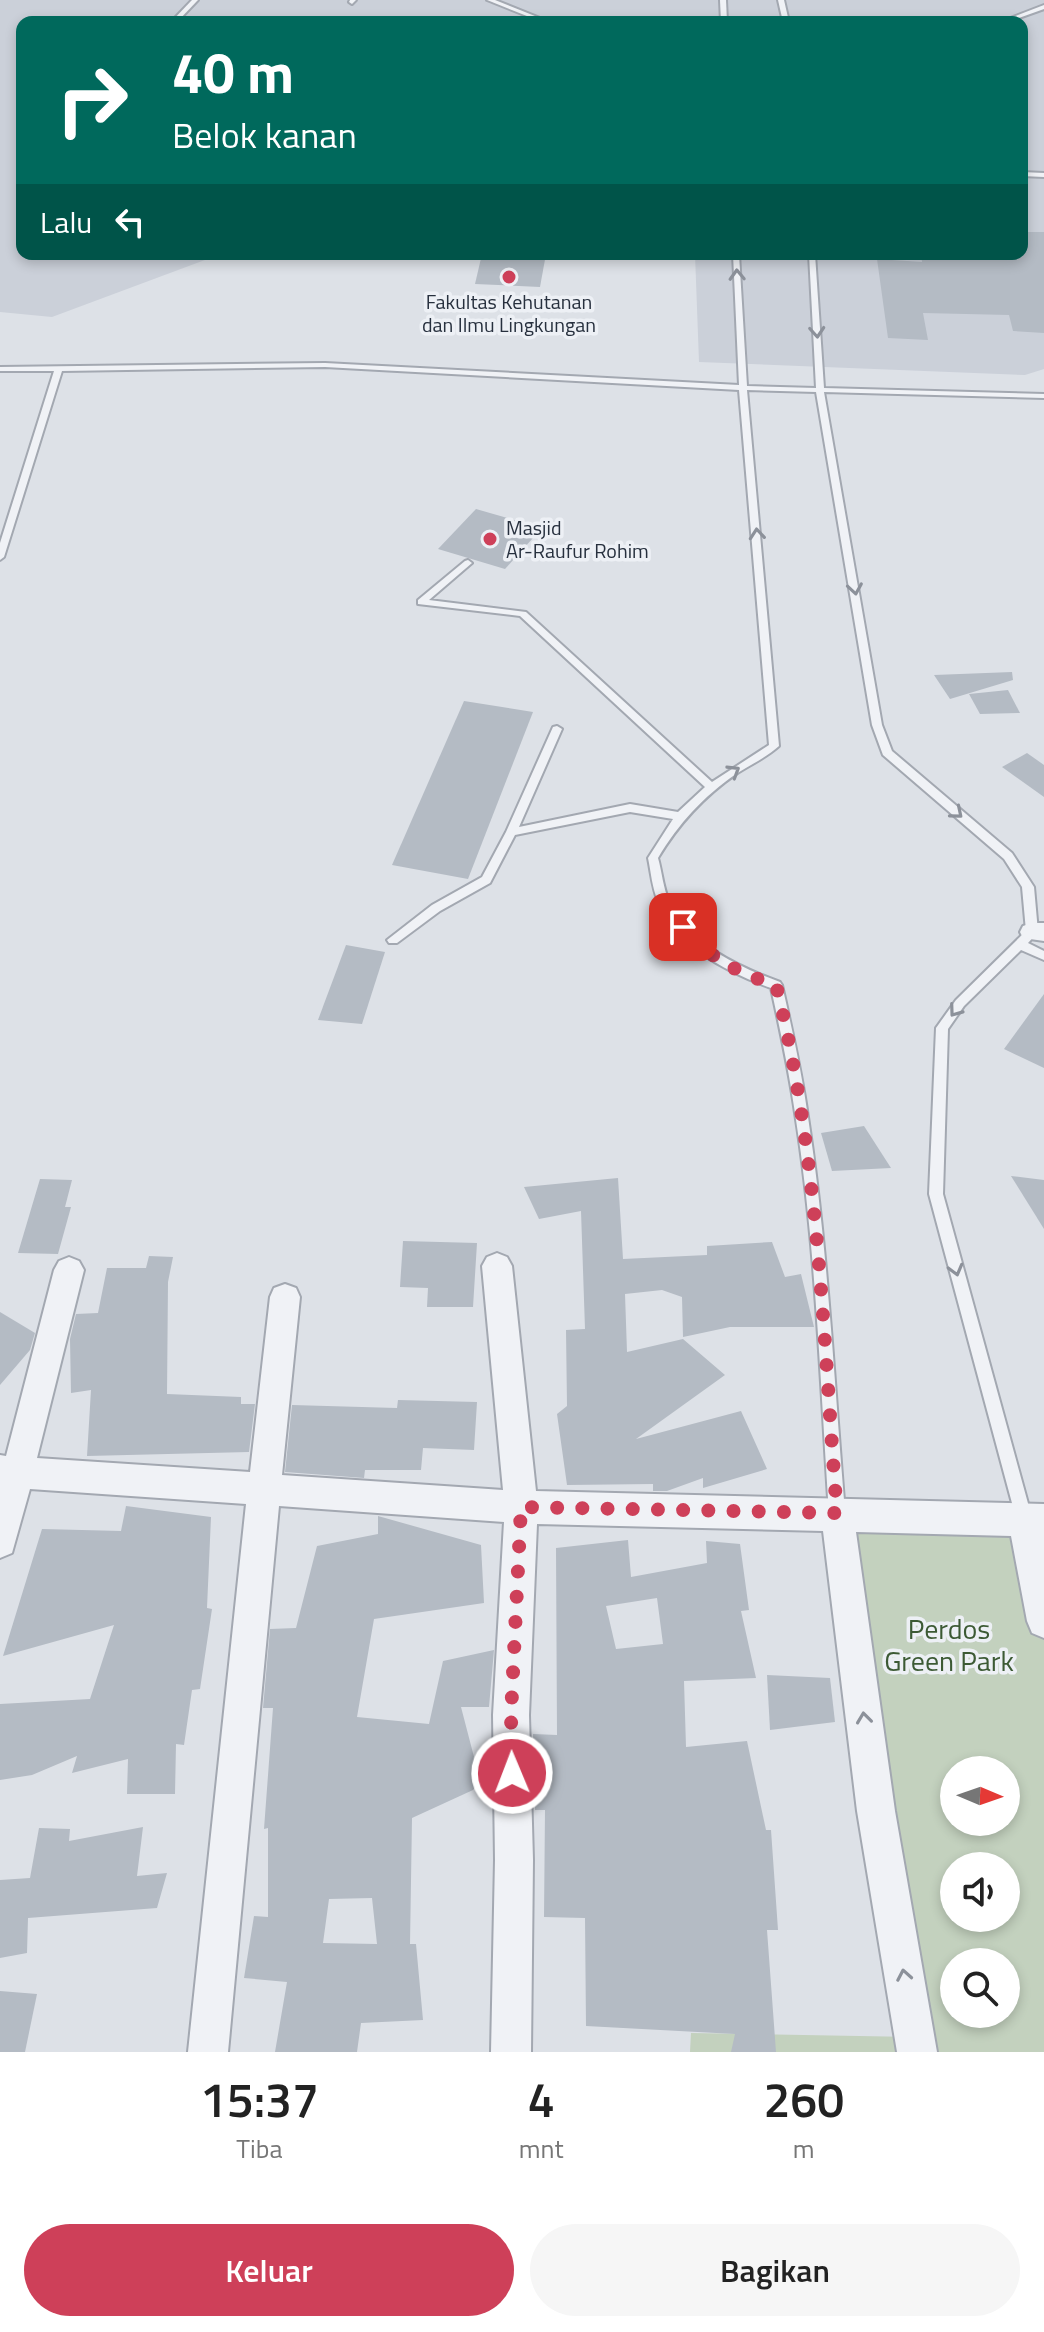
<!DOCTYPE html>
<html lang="id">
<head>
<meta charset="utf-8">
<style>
	:root { --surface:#fff; --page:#f6f6f6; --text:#222; --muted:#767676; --accent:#ce4059 }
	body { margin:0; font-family:"Titillium Web",sans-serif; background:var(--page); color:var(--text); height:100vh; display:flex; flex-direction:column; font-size:30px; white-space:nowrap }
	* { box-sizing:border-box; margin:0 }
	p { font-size:26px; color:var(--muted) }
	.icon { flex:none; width:44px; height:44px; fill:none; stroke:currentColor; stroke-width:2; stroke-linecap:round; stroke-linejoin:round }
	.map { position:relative; height:2052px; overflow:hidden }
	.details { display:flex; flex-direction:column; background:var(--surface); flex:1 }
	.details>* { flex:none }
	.banner { position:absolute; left:16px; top:16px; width:1012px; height:244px; border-radius:16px; box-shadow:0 4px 12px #0003; background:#00695c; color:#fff; overflow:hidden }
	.needle { width:52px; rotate:92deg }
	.tools { position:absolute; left:940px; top:1756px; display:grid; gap:16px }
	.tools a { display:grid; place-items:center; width:80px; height:80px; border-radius:50%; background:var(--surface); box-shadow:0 4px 12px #0003; font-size:40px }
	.pin { position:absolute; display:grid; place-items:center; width:68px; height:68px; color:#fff; margin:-34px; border-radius:16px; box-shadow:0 4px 12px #0006 }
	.me { position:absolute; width:88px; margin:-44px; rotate:359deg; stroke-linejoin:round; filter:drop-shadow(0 0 6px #0008) }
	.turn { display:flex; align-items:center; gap:28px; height:168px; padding:0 24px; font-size:36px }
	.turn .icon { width:104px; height:104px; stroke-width:2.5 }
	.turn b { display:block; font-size:56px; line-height:68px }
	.then { display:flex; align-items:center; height:76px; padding:0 24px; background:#0003; gap:16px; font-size:30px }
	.eta { display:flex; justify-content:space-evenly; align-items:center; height:136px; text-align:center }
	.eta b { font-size:48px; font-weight:600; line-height:56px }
	.button { display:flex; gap:16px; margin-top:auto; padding:16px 24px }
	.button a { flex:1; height:92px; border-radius:48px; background:var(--accent); color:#fff; font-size:32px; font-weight:600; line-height:92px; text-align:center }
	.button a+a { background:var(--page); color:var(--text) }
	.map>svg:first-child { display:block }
	.built { fill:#cbd0d9 }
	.green { fill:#c3d1be; fill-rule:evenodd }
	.building { fill:#b4bbc4; fill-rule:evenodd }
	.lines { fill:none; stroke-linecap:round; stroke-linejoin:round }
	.service-casing { stroke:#a3a8b1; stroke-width:4 }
	.minor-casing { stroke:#a3a8b1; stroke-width:4 }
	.service { fill:#f0f2f6; fill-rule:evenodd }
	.minor { fill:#f0f2f6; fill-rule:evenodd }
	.oneway { stroke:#8c919a }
	.route { stroke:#ce4059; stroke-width:14; stroke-dasharray:0 25.2 }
	.poi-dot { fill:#ce4059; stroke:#edf0f5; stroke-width:3 }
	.labels { text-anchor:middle; stroke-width:7; stroke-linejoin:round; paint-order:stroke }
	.far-poi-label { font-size:20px; fill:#27303e; stroke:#edf0f5 }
	.near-park-label { font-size:28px; fill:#3c5a34; stroke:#edf0f5 }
</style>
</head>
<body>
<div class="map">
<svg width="1044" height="2052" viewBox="0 0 1044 2052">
	<rect width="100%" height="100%" fill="#dde1e7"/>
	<!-- built -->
	<path class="built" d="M0 0H1044V369L1025 375 699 362 695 254H1022V22H22V254H221L52 317 0 312Z"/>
	<!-- green -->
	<path class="green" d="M837 1513 1021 1523 1044 1638V2052H690L691 2033 914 2037ZM954 1770H1006V1822H954ZM954 1866H1006V1918H954ZM954 1962H1006V2014H954Z"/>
	<!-- building -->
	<g class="building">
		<path d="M1022 232H1044V333L1013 331 1009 315 923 313 928 340 888 338 877 259 922 262 921 254H1022Z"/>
		<path d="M482 254H546L540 287 475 284Z"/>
		<path d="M476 509 542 528 505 569 438 549Z"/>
		<path d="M1012 672 1013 680 950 699 934 675Z"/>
		<path d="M1008 690 1020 713 980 714 969 694Z"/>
		<path d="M464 701 533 712 468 879 392 865Z"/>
		<path d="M1027 753 1044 765V797L1002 767Z"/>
		<path d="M346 945 385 952 362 1024 318 1020Z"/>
		<path d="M1044 994V1068L1004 1049Z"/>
		<path d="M864 1126 891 1168 832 1171 821 1133Z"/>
		<path d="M1011 1176 1044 1180V1229Z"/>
		<path d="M618 1178 623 1259 707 1255V1246L772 1242 785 1277 801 1274 814 1327H730L683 1337 682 1297 662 1290 625 1294 627 1352 683 1339 725 1375 636 1439 741 1411 767 1469 703 1488V1478L667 1491H653V1484L567 1485 557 1414 567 1406 566 1330 585 1329 581 1211 539 1219 524 1187Z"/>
		<path d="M40 1179 72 1180 65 1207H71L58 1254 18 1253Z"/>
		<path d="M403 1241 477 1243 473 1307H427L428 1288 400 1287Z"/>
		<path d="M149 1256 173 1257 168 1282 167 1394 241 1397V1404H255L249 1452 87 1456 91 1390 71 1393 70 1339 76 1314 98 1313 107 1268H146Z"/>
		<path d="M0 1312 35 1333 30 1350 0 1385Z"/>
		<path d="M398 1400 477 1402 474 1450 423 1448 421 1470H365L364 1478 285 1472 292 1405 397 1408Z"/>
		<path d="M126 1506 211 1517 207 1608 212 1609 200 1689 192 1690 184 1745 176 1744 175 1794H127L128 1759 72 1773 77 1756 32 1775 0 1780V1704L90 1699 114 1625 3 1656 42 1529 121 1531Z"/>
		<path d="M378 1516 481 1545 484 1603 374 1619 357 1717 429 1724 443 1661 494 1650 489 1707H461L480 1780 473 1790 412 1818 410 1944H416L423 2020 361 2023 357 2052H275L287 1982 244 1978 254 1916 268 1917V1828L264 1829 273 1708H263L270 1629 296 1628 317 1546 378 1534ZM372 1898 377 1944 323 1943 329 1899Z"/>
		<path d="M628 1540 631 1577 707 1563 706 1541 740 1544 749 1610 741 1611 756 1678 684 1681 686 1747 747 1741 766 1830H771L778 1930H767L776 2052H731L735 2034 586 2026 585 1918 544 1917 545 1810H535L533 1734 557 1735 556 1548ZM657 1598 663 1644 616 1649 606 1606Z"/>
		<path d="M767 1675 830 1678 835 1722 770 1730Z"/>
		<path d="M143 1827 137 1876 167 1873 157 1908 28 1918 27 1953 0 1958V1880L30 1878 39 1828 70 1829 69 1841Z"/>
		<path d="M0 1991 37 1994 25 2052H0Z"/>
	</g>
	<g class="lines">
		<defs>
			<g id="service">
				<path d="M192 0H198L177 22H171Z"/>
				<path d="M350 0H356L352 4 349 2Z"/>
				<path d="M487 0H495L550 22H542Z"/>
				<path d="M720 0H726L727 22H721Z"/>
				<path d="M778 0H784L789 22H783Z"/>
				<path d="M1044 5V9L1008 22H1000Z"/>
				<path d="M1022 172 1044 173V177L1022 176Z"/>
				<path d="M733 254H739L747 386 816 388 809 254H815L824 388 1044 394V398L824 392 882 725 892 751 1012 853 1034 887 1038 932 1028 943 1044 951V960L1021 950 964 1006 948 1029 943 1194 1032 1518 1029 1523 1024 1526 1019 1523 1016 1518 929 1194 936 1028 956 1000 1026 931 1022 887 1004 859 883 755 872 725 816 392 747 390 779 746C767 757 750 765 736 774 703 797 679 823 658 858 662 872 663 888 669 901 688 944 739 967 780 982L782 985C792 1029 802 1073 808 1117 828 1248 834 1381 845 1513L842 1518 837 1521 832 1518 829 1513C820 1380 816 1245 795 1113 789 1071 780 1029 771 988 727 972 676 947 658 901 652 888 651 872 648 858L673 819 630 812 515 835 490 883 440 911 397 943H389L387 940 432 905 482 877 506 832 553 727 557 726 562 729 519 827 630 804 678 812 705 787 520 616 418 604V600L465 561 468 560 472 563 429 600 526 612 712 782 769 745 739 390 325 367 62 371 4 557 0 560V543L54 371H0V367L325 363 739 385Z"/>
			</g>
			<g id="minor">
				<path d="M1032 923H1044V941L1023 938 1020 932 1023 926Z"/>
				<path d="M497 1253 507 1257 512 1266 536 1491 1044 1504V1638L1032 1633 1027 1621 1011 1536 856 1532 895 1811 937 2052H897L857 1811 823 1531 537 1524 529 1715 533 1860 531 2052H491L495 1860 493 1715 504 1522 279 1506 228 2052H188L246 1504 30 1489 12 1553 0 1558V1455L6 1456 54 1270 59 1261 69 1257 79 1261 84 1270 37 1458 250 1472 270 1297 274 1288 285 1284 296 1288 300 1297 282 1475 503 1490 482 1266 487 1257Z"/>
			</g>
		</defs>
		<!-- service casing -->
		<use href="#service" class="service-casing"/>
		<!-- minor casing -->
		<use href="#minor" class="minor-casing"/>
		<!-- service -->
		<use href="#service" class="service"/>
		<!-- minor -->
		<use href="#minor" class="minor"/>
	</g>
	<!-- one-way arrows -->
	<defs><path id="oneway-chevron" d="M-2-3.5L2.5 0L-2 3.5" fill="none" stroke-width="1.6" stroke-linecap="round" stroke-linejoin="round" transform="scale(2)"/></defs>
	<g class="oneway">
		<use href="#oneway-chevron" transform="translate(737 275) rotate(-92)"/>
		<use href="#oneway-chevron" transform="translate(817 332) rotate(86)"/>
		<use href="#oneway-chevron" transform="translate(757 534) rotate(-95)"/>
		<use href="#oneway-chevron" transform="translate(855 589) rotate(81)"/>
		<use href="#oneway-chevron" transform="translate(734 771) rotate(-32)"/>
		<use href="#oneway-chevron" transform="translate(957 813) rotate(40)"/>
		<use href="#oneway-chevron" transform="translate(955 1011) rotate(126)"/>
		<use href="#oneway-chevron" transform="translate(956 1270) rotate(75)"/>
		<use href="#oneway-chevron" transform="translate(864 1718) rotate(-97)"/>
		<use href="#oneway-chevron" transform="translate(904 1975) rotate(-100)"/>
	</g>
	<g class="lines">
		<!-- route -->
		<path class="route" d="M512 1773 511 1715 521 1507 837 1513C823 1337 819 1156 776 985 737 973 710 958 683 927"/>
	</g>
	<!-- markers -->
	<g class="poi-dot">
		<circle cx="509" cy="277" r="8"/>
		<circle cx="490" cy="539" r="8"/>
	</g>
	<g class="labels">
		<!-- far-poi labels -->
		<g class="far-poi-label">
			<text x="509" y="309">Fakultas Kehutanan<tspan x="509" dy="23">dan Ilmu Lingkungan</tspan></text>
			<text x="506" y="535" text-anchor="start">Masjid<tspan x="506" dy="23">Ar-Raufur Rohim</tspan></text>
		</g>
		<!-- near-park labels -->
		<g class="near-park-label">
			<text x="949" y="1639">Perdos<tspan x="949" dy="32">Green Park</tspan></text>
		</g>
	</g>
</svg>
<div class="tools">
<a><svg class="needle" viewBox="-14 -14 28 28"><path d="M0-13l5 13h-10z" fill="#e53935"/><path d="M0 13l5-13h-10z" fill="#767676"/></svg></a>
<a><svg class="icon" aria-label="sound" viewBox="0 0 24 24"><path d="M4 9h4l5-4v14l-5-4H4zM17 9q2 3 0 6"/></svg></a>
<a><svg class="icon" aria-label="search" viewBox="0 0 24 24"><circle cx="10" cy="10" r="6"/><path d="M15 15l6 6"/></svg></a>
</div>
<div class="pin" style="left:683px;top:927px;background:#d93025"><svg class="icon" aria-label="arrive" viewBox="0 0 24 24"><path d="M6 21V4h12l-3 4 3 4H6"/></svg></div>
<svg class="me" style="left:512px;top:1773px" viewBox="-20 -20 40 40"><circle r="17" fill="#ce4059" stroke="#fff" stroke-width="3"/><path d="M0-11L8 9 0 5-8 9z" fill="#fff"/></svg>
<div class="banner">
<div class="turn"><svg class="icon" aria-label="right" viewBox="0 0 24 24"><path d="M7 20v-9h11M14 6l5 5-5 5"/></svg><div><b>40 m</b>Belok kanan</div></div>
<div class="then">Lalu<svg class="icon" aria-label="left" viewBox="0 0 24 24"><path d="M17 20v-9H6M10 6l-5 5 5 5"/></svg></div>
</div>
</div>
<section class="details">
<div class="eta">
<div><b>15:37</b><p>Tiba</p></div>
<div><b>4</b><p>mnt</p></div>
<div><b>260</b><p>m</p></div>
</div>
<div class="button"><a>Keluar</a><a>Bagikan</a></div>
</section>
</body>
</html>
